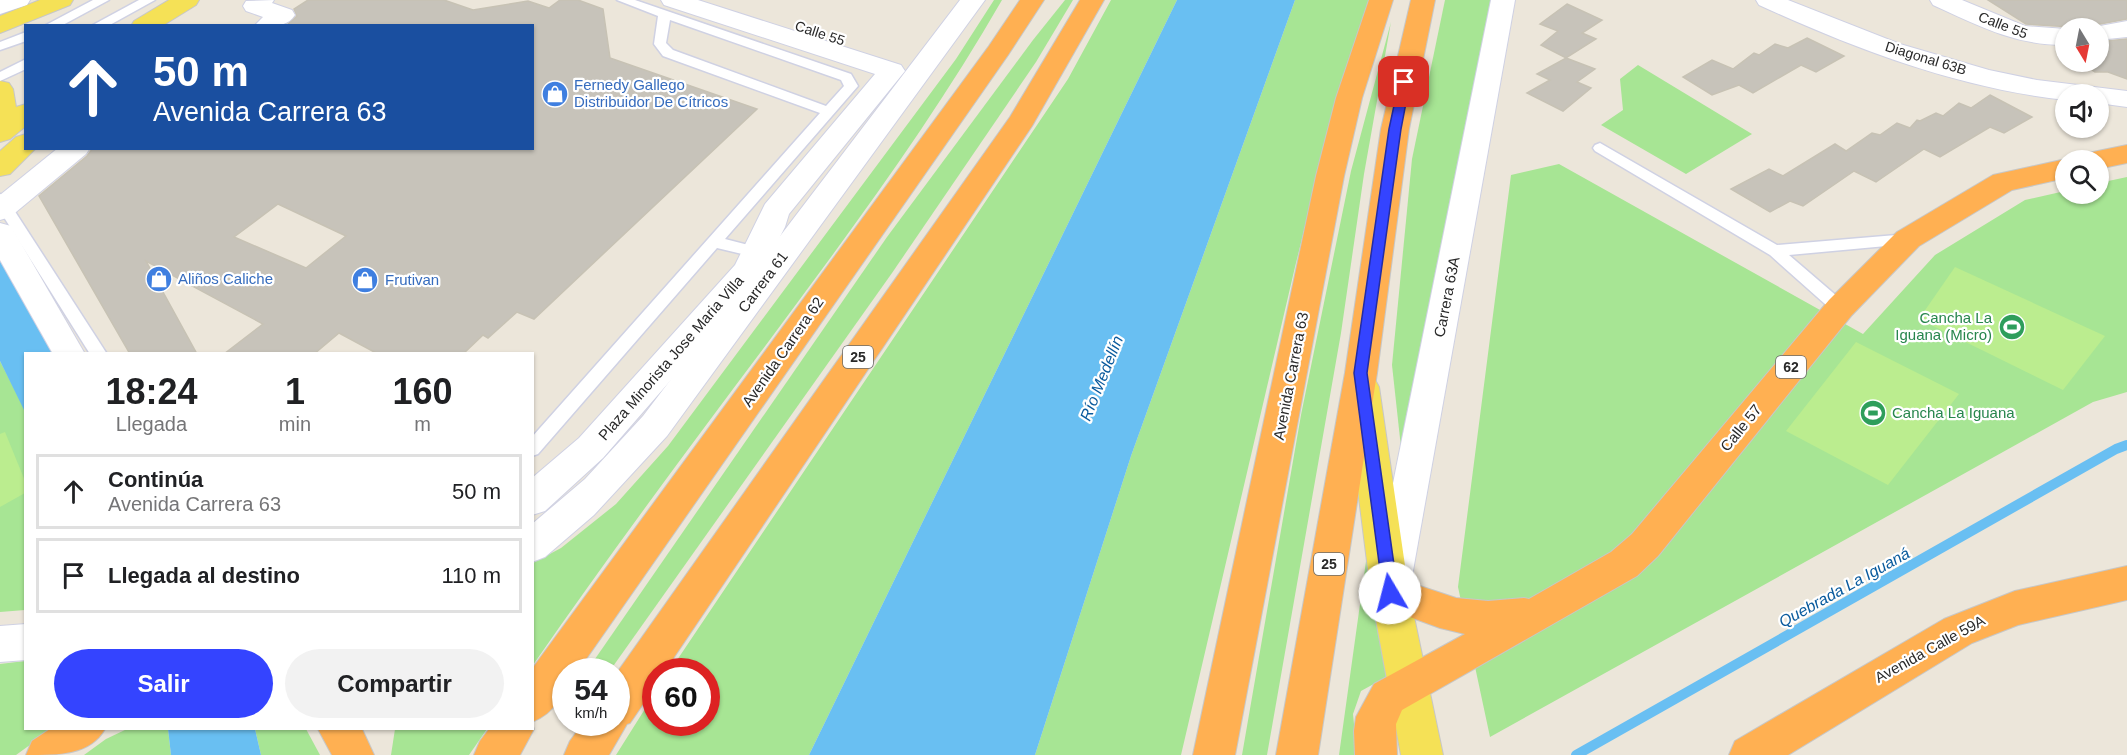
<!DOCTYPE html>
<html lang="es">
<head>
<meta charset="utf-8">
<style>
	:root { --surface:#fff; --page:#f2f2f2; --text:#202124; --muted:#757577; --line:#e0e0e0; --accent:#3444ff }
	body { margin:0; font-family:Arial,sans-serif; background:var(--page); color:var(--text); height:100vh; display:flex; flex-direction:column; font-size:22px; white-space:nowrap }
	* { box-sizing:border-box; margin:0 }
	p { font-size:20px; color:var(--muted) }
	.icon { flex:none; width:33px; height:33px; fill:none; stroke:currentColor; stroke-width:2; stroke-linecap:round; stroke-linejoin:round }
	.map { position:relative; flex:1; overflow:hidden }
	.side { position:absolute; left:24px; top:352px; width:510px; height:378px; display:flex; flex-direction:column; background:var(--surface); border-radius:0px; box-shadow:0 2px 4px #0004 }
	.side>* { flex:none }
	.top-card { position:absolute; left:24px; top:24px; width:510px; height:126px; border-radius:0px; box-shadow:0 2px 4px #0004; background:#1a4fa0; color:#fff; overflow:hidden }
	.needle { width:39px; rotate:170deg }
	.tools { position:absolute; left:2055px; top:18px; display:grid; gap:12px }
	.tools a { display:grid; place-items:center; width:54px; height:54px; border-radius:50%; background:var(--surface); box-shadow:0 2px 4px #0004; font-size:30px }
	.speed { position:absolute; left:552px; top:658px; display:flex; gap:12px; font-size:30px; font-weight:700; text-align:center }
	.speed>* { display:grid; place-content:center; width:78px; height:78px; border-radius:50%; background:var(--surface); box-shadow:0 2px 4px #0004; line-height:1 }
	.speed small { font-size:15px; font-weight:400 }
	.speed .limit { border:9px solid #d22; background:#fff; color:#111 }
	.pin { position:absolute; display:grid; place-items:center; width:51px; height:51px; color:#fff; margin:-26px; border-radius:12px; box-shadow:0 3px 9px #0006 }
	.me { position:absolute; width:66px; margin:-33px; rotate:352deg; stroke-linejoin:round; filter:drop-shadow(0 0 4px #0008) }
	.turn { display:flex; align-items:center; gap:21px; height:126px; padding:0 30px; font-size:27px }
	.turn .icon { width:78px; height:78px; stroke-width:2.5 }
	.turn b { display:block; font-size:42px; line-height:51px }
	.eta { display:flex; justify-content:space-evenly; align-items:center; height:102px; text-align:center }
	.eta b { font-size:36px; font-weight:700; line-height:42px }
	.primary-button { display:flex; gap:12px; margin-top:auto; padding:12px 30px }
	.primary-button a { flex:1; height:69px; border-radius:36px; background:var(--accent); color:#fff; font-size:24px; font-weight:700; line-height:69px; text-align:center }
	.primary-button a+a { background:var(--page); color:var(--text) }
	ul { padding:0; list-style:none }
	li { display:flex; align-items:center; gap:18px; height:75px; margin:0 12px 9px; padding:0 18px; border:3px solid var(--line); border-radius:0px }
	li div { flex:1 }
	li b { display:block; font-size:22px }
	li em { font-style:normal }
	.map>svg:first-child { display:block }
	.green { fill:#a7e594 }
	.pitch { fill:#bbed8f }
	.water { fill:#69bff2 }
	.lines { fill:none; stroke-linecap:round; stroke-linejoin:round }
	.stream { stroke:#69bff2; stroke-width:10 }
	.building { fill:#c7c3ba; stroke:#c7c2b4; stroke-width:1.5; fill-rule:evenodd }
	.lane-casing { stroke:#cfd1e3; stroke-width:3 }
	.street-casing { stroke:#cfd1e3; stroke-width:2 }
	.secondary-casing { stroke:#cfd1e3; stroke-width:2 }
	.primary-casing { stroke:#c7c7c7; stroke-width:2 }
	.highway-casing { stroke:#c7c7c7; stroke-width:2 }
	.lane { fill:#fff; fill-rule:evenodd }
	.street { fill:#fff; fill-rule:evenodd }
	.secondary { fill:#fff; fill-rule:evenodd }
	.primary { fill:#f5e156; fill-rule:evenodd }
	.highway { fill:#ffb052; fill-rule:evenodd }
	.route { fill:#3444ff; stroke:#222ca6; stroke-width:1.5 }
	.labels { text-anchor:middle; stroke-width:4.5; stroke-linejoin:round; paint-order:stroke }
	.far-street-label { font-size:14px; fill:#292929; stroke:#fff }
	.shield { fill:#fff; stroke:#696969; stroke-width:1.5 }
	.shield-label { font-size:14px; font-weight:bold; fill:#292929 }
	.shop-label { font-size:15px; fill:#366cbe; stroke:#fff; text-anchor:start }
	.street-label { font-size:15px; fill:#292929; stroke:#fff }
	.leisure-label { font-size:15px; fill:#27864d; stroke:#fff; text-anchor:end }
	.water-label { font-size:16px; font-style:italic; fill:#095a9d; stroke:#fff }
</style>
</head>
<body>
<div class="map">
<svg width="2127" height="755" viewBox="0 0 2127 755">
	<rect width="100%" height="100%" fill="#ece6da"/>
	<!-- green -->
	<g class="green">
		<path d="M994 0H1002C932 122 847 236 763 349 685 453 607 558 533 665V563L561 548 616 504 668 446 956 59Z"/>
		<path d="M1065 0H1073L1036 62 892 273 609 672H586L887 237 1033 40Z"/>
		<path d="M1111 0H1177L809 755H616L655 693 656 723H706V672H669L1068 79Z"/>
		<path d="M1295 0H1369L1329 130 1295 267 1181 755H1035L1131 456Z"/>
		<path d="M1445 0H1493L1404 475 1392 365 1412 159Z"/>
		<path d="M1391 22 1364 174 1341 333 1267 755H1242L1301 415 1351 171Z"/>
		<path d="M1638 65 1752 134 1686 174 1601 125 1623 110 1620 79Z"/>
		<path d="M1559 164 1863 334 1935 255 2025 200 2065 191 2066 194H2098L2099 183 2127 177V392L2093 402 1490 737 1458 587 1511 175Z"/>
		<path d="M0 361 26 412 25 610 0 612Z"/>
		<path d="M1367 554 1390 675 1361 691 1353 714 1357 755H1339Z"/>
		<path d="M25 661 26 729H52L16 755H0V664Z"/>
		<path d="M127 729H168L171 755H84L106 739Z"/>
		<path d="M255 729H306L320 755H261Z"/>
		<path d="M395 729H487L469 755H391Z"/>
	</g>
	<!-- pitch -->
	<g class="pitch">
		<path d="M1955 267 2105 336 2063 390 1919 319Z"/>
		<path d="M1856 342 1959 394 1888 485 1786 431Z"/>
		<path d="M5 432 25 481V493L0 507V434Z"/>
	</g>
	<!-- water -->
	<g class="water">
		<path d="M1177 0H1295L1131 456 1035 755H809Z"/>
		<path d="M0 233 69 354H26L25 412 0 361Z"/>
		<path d="M168 729H255L261 755H171Z"/>
	</g>
	<g class="lines">
		<!-- stream -->
		<path class="stream" d="M1576 755 2116 449 2127 445"/>
	</g>
	<!-- building -->
	<g class="building">
		<path d="M308 0H444L473 10 528 1 549 8 560 0H578L603 9 610 58 757 109 534 319 517 312 488 338 483 335 463 354H378L339 333 314 354H224L263 324 146 261 197 354H130L39 196 87 156 93 148H532V26H286L297 16 294 9ZM278 204 346 236 306 268 234 237Z"/>
		<path d="M1988 0H2127V19L2089 26 2087 28 2026 24Z"/>
		<path d="M1567 4 1602 20 1582 33 1596 39 1566 58 1541 45 1558 31 1540 24Z"/>
		<path d="M1807 38 1844 56 1816 72 1801 65 1753 93 1739 85 1712 95 1683 77 1712 60 1733 69 1754 53 1759 55 1775 44 1788 48Z"/>
		<path d="M2127 39V79L2108 72H2095L2080 62H2098V42Z"/>
		<path d="M1566 58 1595 69 1577 82 1591 88 1563 111 1527 93 1550 80 1537 74Z"/>
		<path d="M1990 95 2032 117 2004 133 1990 127 1940 157 1924 149 1876 182 1854 171 1803 206 1790 201 1770 212 1731 189 1769 169 1783 176 1835 144 1846 151 1872 133 1880 135 1897 123 1910 128 1917 120 1920 121 1936 113 1943 116 1959 103 1971 108Z"/>
	</g>
	<g class="lines">
		<defs>
			<g id="lane">
				<path d="M93 0H109L61 26H44Z"/>
				<path d="M139 0H155L108 26H91Z"/>
				<path d="M617 0H635L851 74 858 86 725 239 768 250 771 254 768 258 763 259 717 248 538 454 532 456V437L820 113 663 56 654 44 658 16ZM670 20 841 80 844 86 826 106 673 50 666 43Z"/>
				<path d="M26 32V41L0 50V42Z"/>
				<path d="M26 59V69L0 81V72Z"/>
				<path d="M1600 143 1777 245 1908 234 1915 239 1908 244 1789 255 1846 304 1848 308 1846 312H1834L1770 255 1595 151 1593 148 1595 145Z"/>
				<path d="M0 194 5 196 107 354H90L0 211Z"/>
			</g>
			<g id="street">
				<path d="M274 0 272 3 292 10 295 15C286 29 269 26 254 26L263 17 246 11 243 6 246 1Z"/>
				<path d="M661 0H698L901 65 905 71 789 214 785 227 758 280 603 458 545 511 532 515V478L579 438 735 265 765 204 875 74 664 5Z"/>
				<path d="M1491 0H1515L1411 582 1405 594 1392 599 1379 594 1373 582Z"/>
				<path d="M1756 0H1788L1900 44 1989 70 2037 80 2127 91V107L2098 103V94H2066V100C1960 89 1855 49 1759 5Z"/>
				<path d="M1930 0H1962L2025 26 2066 29V45C2017 46 1976 25 1933 5Z"/>
				<path d="M2127 21V37L2098 40V28H2089Z"/>
				<path d="M58 148H90L86 154 10 217 0 220V195Z"/>
				<path d="M0 223 11 226 85 354H53L0 260Z"/>
			</g>
			<g id="secondary">
				<path d="M0 0H30L27 5 0 14Z"/>
				<path d="M960 0H985L667 436 594 515 545 557 532 562V524L585 479 643 416Z"/>
				<path d="M26 624V660L0 662V626Z"/>
			</g>
			<g id="primary">
				<path d="M40 0H73L70 5 0 33V16Z"/>
				<path d="M169 0H199L196 5 162 26H131L134 21Z"/>
				<path d="M0 81 9 83 13 89 16 107 26 104V126L10 139 0 142Z"/>
				<path d="M26 134V148H36L10 174 0 176V151L16 137Z"/>
				<path d="M1362 374 1374 378 1379 387 1409 593 1443 755H1401L1371 593 1345 387 1350 378Z"/>
			</g>
			<g id="highway">
				<path d="M1020 0H1044L1008 55 577 672H566C566 695 554 713 532 722V669L989 46Z"/>
				<path d="M1080 0H1104L1032 126 664 672H656V685L630 723 627 724 609 755H564L570 741 583 723H616V674L1010 117Z"/>
				<path d="M1369 0H1393L1362 98 1344 176 1235 755H1193L1316 176 1336 98Z"/>
				<path d="M1411 0H1435L1409 129 1377 373 1318 755H1276L1345 373 1381 129Z"/>
				<path d="M2127 145V163L2098 169V160H2084L2088 153Z"/>
				<path d="M2066 159 2073 160H2066V178L2012 190 1919 246 1851 316 1658 556 1637 576 1402 710 1396 724 1397 755H1355L1354 731 1356 717 1374 684 1465 634 1440 628 1377 605 1371 593 1377 581 1390 576 1456 598 1488 601 1524 598 1529 599 1611 552 1632 534 1829 300 1897 232 1993 175Z"/>
				<path d="M2127 566V600L2018 625 1972 643 1788 755H1729L1735 741 1944 619 2015 591Z"/>
				<path d="M532 724 534 729 520 755H474L480 741 489 729H532Z"/>
				<path d="M50 729H105C90 755 59 755 26 755L32 741Z"/>
				<path d="M318 729H362L374 755H332Z"/>
			</g>
		</defs>
		<!-- lane casing -->
		<use href="#lane" class="lane-casing"/>
		<!-- street casing -->
		<use href="#street" class="street-casing"/>
		<!-- secondary casing -->
		<use href="#secondary" class="secondary-casing"/>
		<!-- primary casing -->
		<use href="#primary" class="primary-casing"/>
		<!-- highway casing -->
		<use href="#highway" class="highway-casing"/>
		<!-- lane -->
		<use href="#lane" class="lane"/>
		<!-- street -->
		<use href="#street" class="street"/>
		<!-- secondary -->
		<use href="#secondary" class="secondary"/>
		<!-- primary -->
		<use href="#primary" class="primary"/>
		<!-- highway -->
		<use href="#highway" class="highway"/>
	</g>
	<!-- route -->
	<path class="route" d="M1404 79 1410 82 1401 129 1367 373 1398 593 1396 598 1390 600 1385 598 1383 593 1354 373 1389 129 1399 82Z"/>
	<!-- icons -->
	<defs>
		<symbol id="shop-disc" viewBox="-11 -11 22 22"><circle r="9.5" fill="#3f7fe0" stroke="#fff"/><path d="M-5-2.5h2.3a2.7 3.5 0 0 1 5.4 0H5L5.5 6h-11ZM-1.5-2.5h3a1.5 2.3 0 0 0-3 0Z" fill="#fff"/></symbol>
		<symbol id="stadium-disc" viewBox="-11 -11 22 22"><circle r="9.5" fill="#2e9e5b" stroke="#fff"/><path d="M0-5a6.5 5 0 1 0 0 10a6.5 5 0 1 0 0-10ZM-3.5-1.8h7v3.6h-7Z" fill="#fff"/></symbol>
	</defs>
	<g fill-rule="evenodd">
		<use href="#shop-disc" x="540" y="79" width="30" height="30"/>
		<use href="#shop-disc" x="144" y="264" width="30" height="30"/>
		<use href="#shop-disc" x="350" y="265" width="30" height="30"/>
		<use href="#stadium-disc" x="1997" y="312" width="30" height="30"/>
		<use href="#stadium-disc" x="1858" y="398" width="30" height="30"/>
	</g>
	<g class="labels">
		<!-- far-street labels -->
		<g class="far-street-label">
			<text transform="translate(2003 25) rotate(21)" y="5">Calle 55</text>
			<text transform="translate(820 33) rotate(18)" y="5">Calle 55</text>
			<text transform="translate(1926 58) rotate(17)" y="5">Diagonal 63B</text>
		</g>
		<!-- shield labels -->
		<g class="shield">
			<rect x="843" y="346" width="30" height="22" rx="4.5"/>
			<rect x="1776" y="356" width="30" height="22" rx="4.5"/>
			<rect x="1314" y="553" width="30" height="22" rx="4.5"/>
		</g>
		<g class="shield-label">
			<text x="858" y="362">25</text>
			<text x="1791" y="372">62</text>
			<text x="1329" y="569">25</text>
		</g>
		<!-- shop labels -->
		<g class="shop-label">
			<text x="574" y="90">Fernedy Gallego<tspan x="574" dy="17">Distribuidor De Cítricos</tspan></text>
			<text x="178" y="284">Aliños Caliche</text>
			<text x="385" y="285">Frutivan</text>
		</g>
		<!-- street labels -->
		<g class="street-label">
			<text transform="translate(763 282) rotate(-53)" y="5">Carrera 61</text>
			<text transform="translate(1447 297) rotate(-79)" y="5">Carrera 63A</text>
			<text transform="translate(783 352) rotate(-55)" y="5">Avenida Carrera 62</text>
			<text transform="translate(671 358) rotate(-49)" y="5">Plaza Minorista Jose Maria Villa</text>
			<text transform="translate(1291 376) rotate(-79)" y="5">Avenida Carrera 63</text>
			<text transform="translate(1741 428) rotate(-51)" y="5">Calle 57</text>
			<text transform="translate(1930 649) rotate(-29)" y="5">Avenida Calle 59A</text>
		</g>
		<!-- leisure labels -->
		<g class="leisure-label">
			<text x="1992" y="323">Cancha La<tspan x="1992" dy="17">Iguana (Micro)</tspan></text>
			<text x="1892" y="418" text-anchor="start">Cancha La Iguana</text>
		</g>
		<!-- water labels -->
		<g class="water-label">
			<text transform="translate(1101 378) rotate(-68)" y="6">Río Medellín</text>
			<text transform="translate(1844 587) rotate(-29)" y="6">Quebrada La Iguaná</text>
		</g>
	</g>
</svg>
<div class="tools">
<a><svg class="needle" viewBox="-14 -14 28 28"><path d="M0-13l5 13h-10z" fill="#e53935"/><path d="M0 13l5-13h-10z" fill="#757577"/></svg></a>
<a><svg class="icon" aria-label="sound" viewBox="0 0 24 24"><path d="M4 9h4l5-4v14l-5-4H4zM17 9q2 3 0 6"/></svg></a>
<a><svg class="icon" aria-label="search" viewBox="0 0 24 24"><circle cx="10" cy="10" r="6"/><path d="M15 15l6 6"/></svg></a>
</div>
<div class="speed"><div>54<small>km/h</small></div><div class="limit">60</div></div>
<div class="pin" style="left:1404px;top:82px;background:#d93025"><svg class="icon" aria-label="arrive" viewBox="0 0 24 24"><path d="M6 21V4h12l-3 4 3 4H6"/></svg></div>
<svg class="me" style="left:1390px;top:593px" viewBox="-20 -20 40 40"><circle r="19" fill="#fff"/><path d="M0-13L10 11 0 6-10 11z" fill="#3444ff"/></svg>
<div class="top-card">
<div class="turn"><svg class="icon" aria-label="ahead" viewBox="0 0 24 24"><path d="M12 20V5M6 11l6-6 6 6"/></svg><div><b>50 m</b>Avenida Carrera 63</div></div>
</div>
<section class="side">
<div class="eta">
<div><b>18:24</b><p>Llegada</p></div>
<div><b>1</b><p>min</p></div>
<div><b>160</b><p>m</p></div>
</div>
<ul>
<li><svg class="icon" aria-label="ahead" viewBox="0 0 24 24"><path d="M12 20V5M6 11l6-6 6 6"/></svg><div><b>Continúa</b><p>Avenida Carrera 63</p></div><em>50 m</em></li>
<li><svg class="icon" aria-label="arrive" viewBox="0 0 24 24"><path d="M6 21V4h12l-3 4 3 4H6"/></svg><div><b>Llegada al destino</b></div><em>110 m</em></li>
</ul>
<div class="primary-button"><a>Salir</a><a>Compartir</a></div>
</section>
</div>
</body>
</html>
